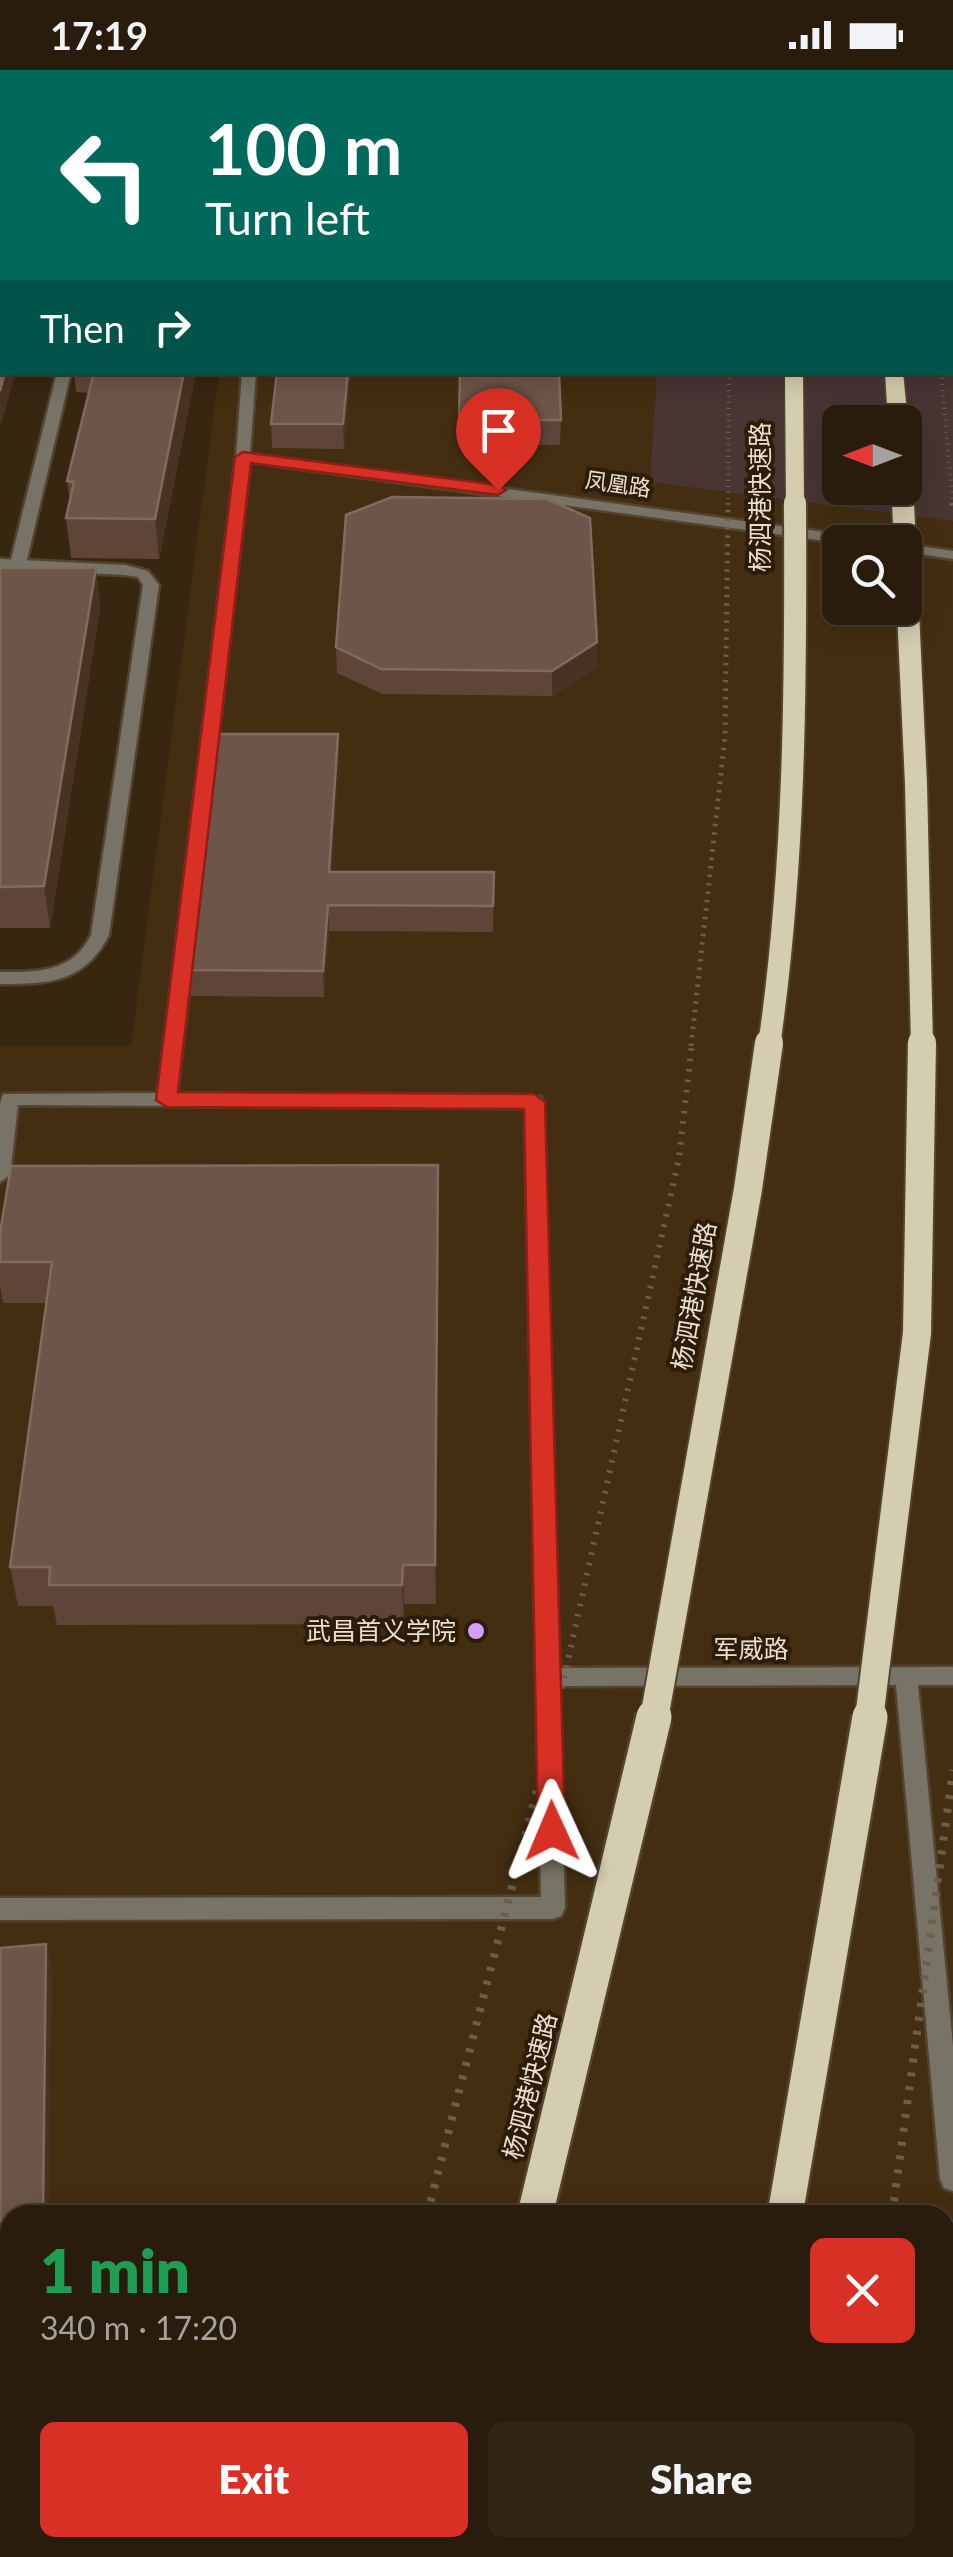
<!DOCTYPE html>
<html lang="en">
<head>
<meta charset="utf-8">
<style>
	:root { --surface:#291c0c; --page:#312515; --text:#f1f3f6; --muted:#a5a19d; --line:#453a2d; --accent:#d93025 }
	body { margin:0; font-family:Lato,"Noto Sans SC",sans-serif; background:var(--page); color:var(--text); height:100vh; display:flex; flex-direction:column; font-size:38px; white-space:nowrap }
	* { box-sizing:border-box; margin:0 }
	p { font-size:32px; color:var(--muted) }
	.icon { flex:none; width:55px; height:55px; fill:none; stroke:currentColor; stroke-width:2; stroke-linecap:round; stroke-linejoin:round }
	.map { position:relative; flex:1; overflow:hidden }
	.side { position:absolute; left:0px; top:2135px; width:955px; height:352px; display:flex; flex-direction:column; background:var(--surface); border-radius:30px 30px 0 0; box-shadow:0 5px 25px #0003,0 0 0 2px var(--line) }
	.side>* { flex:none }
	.guide { position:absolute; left:0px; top:0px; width:955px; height:305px; box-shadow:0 5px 25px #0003,0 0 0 2px var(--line); background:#00695c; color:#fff; overflow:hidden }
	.needle { width:65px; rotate:270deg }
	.controls { position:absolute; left:822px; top:335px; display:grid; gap:20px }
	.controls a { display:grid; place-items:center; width:100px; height:100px; border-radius:15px; background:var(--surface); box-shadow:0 5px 25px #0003,0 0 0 2px var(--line); font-size:50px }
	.pin { position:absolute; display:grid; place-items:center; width:85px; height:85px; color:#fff; margin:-102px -42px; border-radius:50% 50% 50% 0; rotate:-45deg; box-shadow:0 0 10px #0007 }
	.pin .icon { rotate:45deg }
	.me { position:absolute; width:110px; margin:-55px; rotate:359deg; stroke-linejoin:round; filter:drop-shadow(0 0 8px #0008) }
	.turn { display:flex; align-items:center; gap:35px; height:210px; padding:0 40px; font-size:45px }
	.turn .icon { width:130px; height:130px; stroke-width:2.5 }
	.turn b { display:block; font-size:70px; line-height:85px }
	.then { display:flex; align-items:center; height:95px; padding:0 40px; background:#0003; gap:20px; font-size:38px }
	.round { display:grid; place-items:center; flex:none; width:105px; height:105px; border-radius:15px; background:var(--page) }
	.head { display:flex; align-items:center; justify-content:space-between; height:170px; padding:0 40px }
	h1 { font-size:60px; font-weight:800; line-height:75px; color:#1e9e55 }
	.button { display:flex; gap:20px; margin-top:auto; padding:20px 40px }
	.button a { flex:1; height:115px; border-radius:15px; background:var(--accent); color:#fff; font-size:40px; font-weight:800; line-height:115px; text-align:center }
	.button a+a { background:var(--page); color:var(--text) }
	.status { display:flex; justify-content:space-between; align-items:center; height:70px; padding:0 50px; background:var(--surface); direction:ltr }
	.status svg { height:28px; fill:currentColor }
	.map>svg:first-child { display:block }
	.built { fill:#442e11; fill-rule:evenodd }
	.green { fill:#483534; fill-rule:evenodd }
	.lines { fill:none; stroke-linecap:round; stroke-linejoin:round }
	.service-casing { stroke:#53432f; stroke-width:5 }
	.minor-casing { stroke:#53432f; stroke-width:5 }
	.trunk-casing { stroke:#53432f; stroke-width:4 }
	.path-far2 { stroke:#6d5e4a; stroke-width:4; stroke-dasharray:1 5; stroke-linecap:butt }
	.path-far1 { stroke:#6d5e4a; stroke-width:5; stroke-dasharray:2.5 6; stroke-linecap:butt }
	.path { stroke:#6d5e4a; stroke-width:8; stroke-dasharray:4 10; stroke-linecap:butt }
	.service { fill:#777467; fill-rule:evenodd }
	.minor { fill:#777467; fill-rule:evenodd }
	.trunk { fill:#d4cdb0; fill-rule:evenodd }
	.trunk-bridge-far3-casing { stroke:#53432f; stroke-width:21; stroke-linecap:butt }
	.trunk-bridge-far2-casing { stroke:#53432f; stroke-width:26; stroke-linecap:butt }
	.trunk-bridge-far1-casing { stroke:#53432f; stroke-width:32; stroke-linecap:butt }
	.trunk-bridge-casing { stroke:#53432f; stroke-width:40; stroke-linecap:butt }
	.path-bridge-far3 { stroke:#6d5e4a; stroke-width:4; stroke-dasharray:1 5; stroke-linecap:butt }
	.path-bridge-far2 { stroke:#6d5e4a; stroke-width:5; stroke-dasharray:2.5 6; stroke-linecap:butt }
	.path-bridge-far1 { stroke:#6d5e4a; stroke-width:6; stroke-dasharray:2.5 8; stroke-linecap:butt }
	.path-bridge { stroke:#6d5e4a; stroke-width:8; stroke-dasharray:4 10; stroke-linecap:butt }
	.trunk-bridge-far3 { stroke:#d4cdb0; stroke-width:18 }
	.trunk-bridge-far2 { stroke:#d4cdb0; stroke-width:22 }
	.trunk-bridge-far1 { stroke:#d4cdb0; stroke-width:28 }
	.trunk-bridge { stroke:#d4cdb0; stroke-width:35 }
	.wall { fill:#5e4538 }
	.shaded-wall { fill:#483221 }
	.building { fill:#6d5649; stroke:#816b5e; stroke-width:2.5 }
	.route { fill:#d93025; stroke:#8d1f18; stroke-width:2.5 }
	.poi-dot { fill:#d29dfd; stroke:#2d1d07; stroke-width:4 }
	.labels { text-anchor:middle; stroke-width:8; stroke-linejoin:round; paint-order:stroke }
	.far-street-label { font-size:22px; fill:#e9ded1; stroke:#2d1d07 }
	.street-label { font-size:25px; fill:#e9ded1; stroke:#2d1d07 }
	.poi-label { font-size:25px; fill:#e9ded1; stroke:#2d1d07; text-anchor:end }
</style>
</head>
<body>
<div class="status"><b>17:19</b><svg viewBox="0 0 49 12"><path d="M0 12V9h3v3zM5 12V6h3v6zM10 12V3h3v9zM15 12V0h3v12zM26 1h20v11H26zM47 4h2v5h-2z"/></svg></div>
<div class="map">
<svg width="953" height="2487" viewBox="0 0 953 2487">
	<rect width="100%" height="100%" fill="#372610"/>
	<!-- built -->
	<path class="built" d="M0 0H953V2487H0V976H131L219 303 952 302V2H2V110ZM840 352H905V418H840ZM840 472H905V538H840ZM10 2145H945V2478H10Z"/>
	<!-- green -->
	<path class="green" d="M566 0H953V451L650 412 657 303 952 302V2ZM840 352H905V418H840Z"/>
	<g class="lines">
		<defs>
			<path id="service" d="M57 302H71L26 494 18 499 10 494Z"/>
			<g id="minor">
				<rect x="260" y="0" width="12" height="2"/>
				<path d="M242 302H256L250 384 868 468 875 472 840 473 250 392 177 1024 541 1027 543 1032 559 1598 953 1597V1615H918L953 1976V2121L944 2118 940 2109 896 1615 559 1616 565 1838 561 1846 553 1849 0 1850V1828L541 1827 525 1038 18 1035 10 1105 0 1112V1034L3 1024 158 1023 236 387Z"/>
				<path d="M905 474 953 481V489L905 482Z"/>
				<path d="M0 489 125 495 148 501 159 515 109 865C84 913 49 914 0 914V902C38 902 72 903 91 865L143 515 138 507 125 505 0 499Z"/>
			</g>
			<g id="trunk">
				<rect x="784" y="0" width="16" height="2"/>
				<rect x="868" y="0" width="16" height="2"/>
				<path d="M885 302H903L908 352 905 356 888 352Z"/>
				<path d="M436 2478H474L471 2487H433Z"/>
				<path d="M710 2478H748L746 2487H708Z"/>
			</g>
		</defs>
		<!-- service casing -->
		<use href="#service" class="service-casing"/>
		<!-- minor casing -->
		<use href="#minor" class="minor-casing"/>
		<!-- trunk casing -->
		<use href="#trunk" class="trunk-casing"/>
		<!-- path-far2 -->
		<path class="path-far2" d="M941 302 953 435"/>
		<!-- path-far1 -->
		<path class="path-far1" d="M952 433 953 440"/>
		<!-- path -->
		<g class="path">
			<path d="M339 2487 342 2478"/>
			<path d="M845 2487 846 2478"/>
		</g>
		<!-- service -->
		<use href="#service" class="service"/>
		<!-- minor -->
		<use href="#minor" class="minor"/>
		<!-- trunk -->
		<use href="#trunk" class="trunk"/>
		<defs>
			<g id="trunk-bridge-far3">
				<path d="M794 302 795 435"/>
				<path d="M902 418 903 435"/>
			</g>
			<g id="trunk-bridge-far2">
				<path d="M903 433 916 714 922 976"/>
				<path d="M769 976C795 795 796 615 795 433"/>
			</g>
			<g id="trunk-bridge-far1">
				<path d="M654 1649 748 1119 769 973"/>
				<path d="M869 1649 917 1263 922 973"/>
			</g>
			<g id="trunk-bridge">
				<path d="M535 2145 654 1647"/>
				<path d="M785 2145 870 1647"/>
			</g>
		</defs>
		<!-- trunk-bridge-far3 casing -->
		<use href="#trunk-bridge-far3" class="trunk-bridge-far3-casing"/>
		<!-- trunk-bridge-far2 casing -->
		<use href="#trunk-bridge-far2" class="trunk-bridge-far2-casing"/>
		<!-- trunk-bridge-far1 casing -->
		<use href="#trunk-bridge-far1" class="trunk-bridge-far1-casing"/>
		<!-- trunk-bridge casing -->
		<use href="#trunk-bridge" class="trunk-bridge-casing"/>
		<!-- path-bridge-far3 -->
		<path class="path-bridge-far3" d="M728 435 729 302"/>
		<!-- path-bridge-far2 -->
		<path class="path-bridge-far2" d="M691 976 725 667 728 433"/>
		<!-- path-bridge-far1 -->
		<path class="path-bridge-far1" d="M555 1649 679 1088 692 973"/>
		<!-- path-bridge -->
		<g class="path-bridge">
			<path d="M427 2145 556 1647"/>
			<path d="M892 2145 953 1700"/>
		</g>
		<!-- trunk-bridge-far3 -->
		<use href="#trunk-bridge-far3" class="trunk-bridge-far3"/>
		<!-- trunk-bridge-far2 -->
		<use href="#trunk-bridge-far2" class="trunk-bridge-far2"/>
		<!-- trunk-bridge-far1 -->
		<use href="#trunk-bridge-far1" class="trunk-bridge-far1"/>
		<!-- trunk-bridge -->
		<use href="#trunk-bridge" class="trunk-bridge"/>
	</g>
	<!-- wall -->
	<g class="wall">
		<path d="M74 302H196L159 489 71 488 66 448 70 431 67 411 89 323 76 322Z"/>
		<path d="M351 302 344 379 272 378 271 354Z"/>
		<path d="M460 302 561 350 560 375H460Z"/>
		<path d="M0 498H96L100 538 50 858H0Z"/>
		<path d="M597 572 596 598 552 626 382 624 337 603 336 577Z"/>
		<path d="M339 690 332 802H494L493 862 329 861 324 927 190 926 187 900Z"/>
		<path d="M438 1095 436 1534H404V1554L57 1555 53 1536H18L10 1497 47 1233H3L0 1216V1163Z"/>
	</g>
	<!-- shaded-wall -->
	<g class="shaded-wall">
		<path d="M1 0H22L21 2H2V51L0 58Z"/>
		<path d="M192 0H206L205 2H191Z"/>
		<path d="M5 302H16L0 358V321Z"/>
		<path d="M184 302H196L159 489 155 449Z"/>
		<path d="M348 302H351L344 379 343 354Z"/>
		<path d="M96 498 100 538 50 858 44 816Z"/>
		<path d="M597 572 596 598 552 626V601Z"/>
		<path d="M338 664 339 690 331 828 329 802Z"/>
		<path d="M328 835 329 861 324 927 323 901Z"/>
		<path d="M438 1095 439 1136 436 1534 435 1495Z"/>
		<path d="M403 1495 404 1534V1554L402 1515Z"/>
		<path d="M46 1874 52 1897 49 2145H43Z"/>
		<path d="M39 2478H46L45 2487H39Z"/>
	</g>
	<!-- building -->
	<g class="building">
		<path d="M99 0H192L191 2H98Z"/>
		<rect x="309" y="0" width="60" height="2"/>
		<rect x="465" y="0" width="81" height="2"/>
		<path d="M0 87H2V302H5L0 321Z"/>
		<path d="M94 302H184L155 449 66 448 74 412 67 411Z"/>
		<path d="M277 302H348L343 354H271Z"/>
		<path d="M460 302H559L561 350H459Z"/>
		<path d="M392 427 547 429 590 448 597 572 552 601 381 599 336 577 346 445Z"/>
		<path d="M0 498H96L44 816 0 817Z"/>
		<path d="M216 664H338L329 802H494L493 836 328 835 323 901 187 900Z"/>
		<path d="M438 1095 435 1495H403L402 1515H49L50 1497H10L52 1192H0V1163L11 1096Z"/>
		<path d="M46 1874 43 2145H10V2478H39V2487H0V1878Z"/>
	</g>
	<!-- route -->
	<path class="route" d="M243 382 498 415 506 420 498 425 251 393 178 1022 534 1024 545 1032 565 1761 561 1769H542L538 1761 524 1039 167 1037 156 1030 235 387Z"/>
	<!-- markers -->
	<circle class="poi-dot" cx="476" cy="1561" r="10"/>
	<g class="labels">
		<!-- far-street labels -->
		<g class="far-street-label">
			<text transform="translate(618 414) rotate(8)" y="8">凤凰路</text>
		</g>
		<!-- street labels -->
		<g class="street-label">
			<text transform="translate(760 427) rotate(-90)" y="9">杨泗港快速路</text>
			<text transform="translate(694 1226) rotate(-80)" y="9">杨泗港快速路</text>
			<text x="751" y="1588">军威路</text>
			<text transform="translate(530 2016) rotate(-76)" y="9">杨泗港快速路</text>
		</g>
		<!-- poi labels -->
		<g class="poi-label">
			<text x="456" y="1570">武昌首义学院</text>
		</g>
	</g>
</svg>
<div class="controls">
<a><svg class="needle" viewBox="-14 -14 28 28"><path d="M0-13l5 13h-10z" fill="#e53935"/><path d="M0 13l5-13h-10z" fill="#a5a19d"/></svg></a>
<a><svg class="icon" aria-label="search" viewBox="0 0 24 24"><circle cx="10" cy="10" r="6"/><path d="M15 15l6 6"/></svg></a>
</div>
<div class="pin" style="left:498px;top:420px;background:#d93025"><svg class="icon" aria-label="arrive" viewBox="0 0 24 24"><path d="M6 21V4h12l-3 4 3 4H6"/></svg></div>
<svg class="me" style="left:552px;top:1761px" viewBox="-20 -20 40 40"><path d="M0-17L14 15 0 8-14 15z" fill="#d93025" stroke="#fff" stroke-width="4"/></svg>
<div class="guide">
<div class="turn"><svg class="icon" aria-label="left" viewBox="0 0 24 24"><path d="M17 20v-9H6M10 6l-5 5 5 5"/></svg><div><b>100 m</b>Turn left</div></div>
<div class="then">Then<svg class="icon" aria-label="right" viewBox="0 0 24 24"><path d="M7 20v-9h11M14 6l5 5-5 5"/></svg></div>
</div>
<section class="side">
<div class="head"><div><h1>1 min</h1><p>340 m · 17:20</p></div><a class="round" style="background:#d93025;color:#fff"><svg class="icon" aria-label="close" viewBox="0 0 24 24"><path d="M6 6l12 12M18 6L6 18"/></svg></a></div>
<div class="button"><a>Exit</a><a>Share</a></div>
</section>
</div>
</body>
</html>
